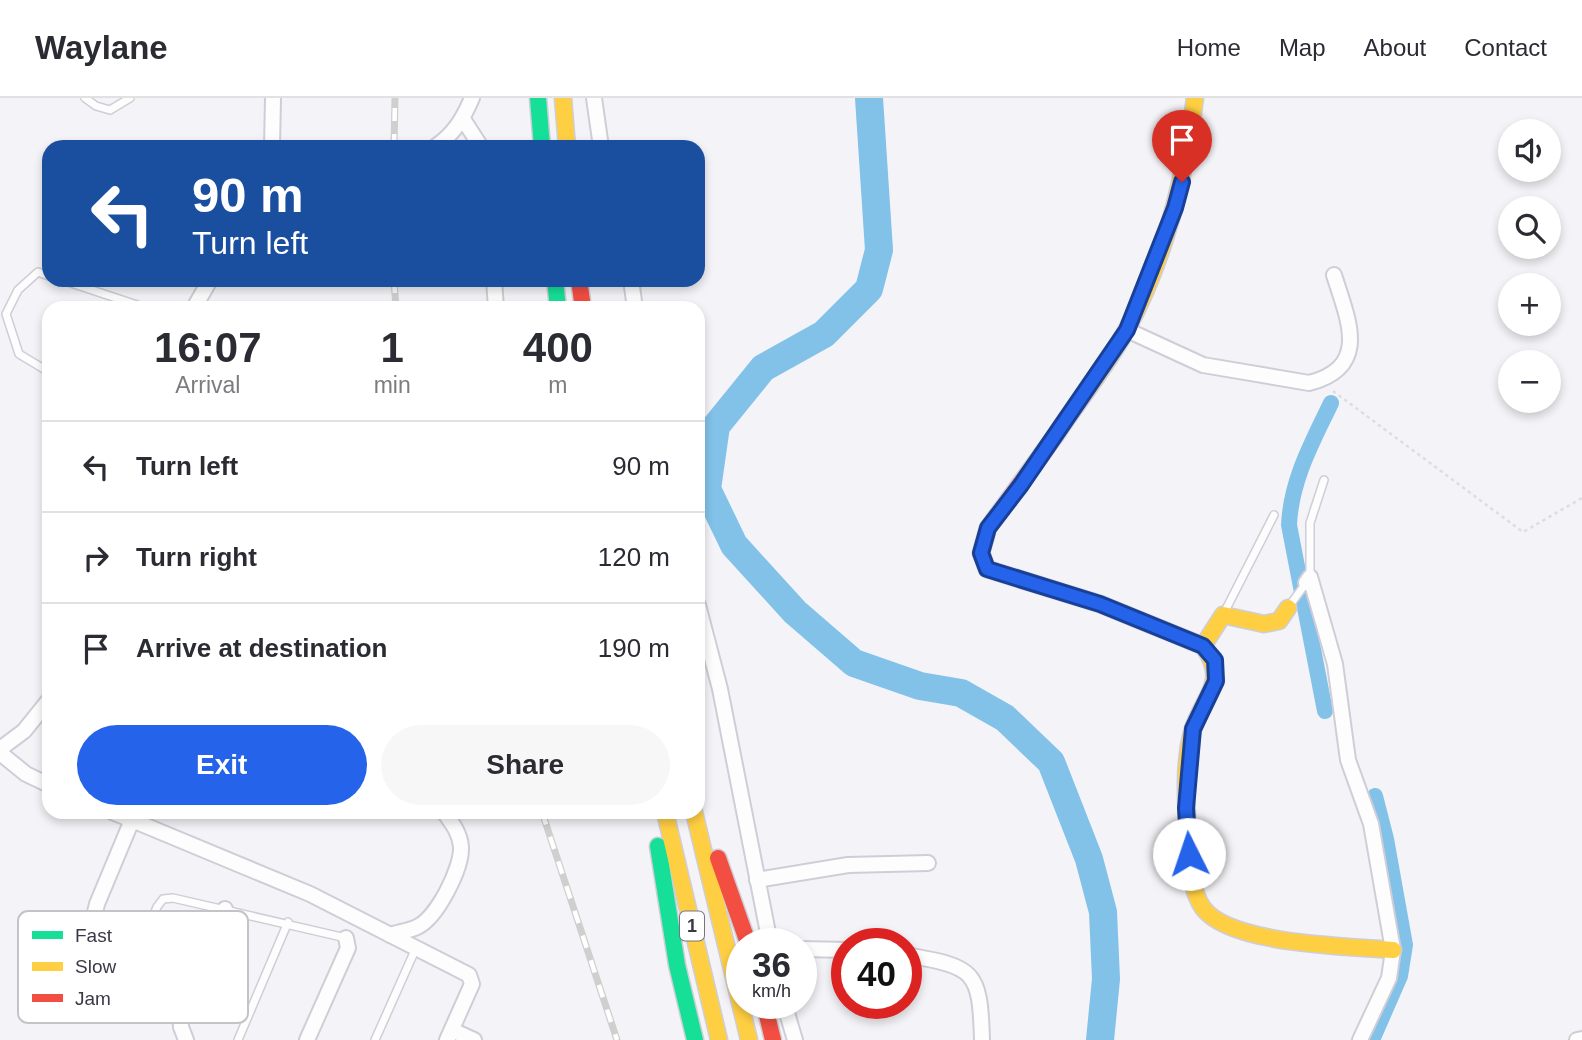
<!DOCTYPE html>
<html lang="en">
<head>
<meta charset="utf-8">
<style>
	:root { --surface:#fff; --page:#f7f7f7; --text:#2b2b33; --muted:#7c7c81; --line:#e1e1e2; --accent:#2563eb }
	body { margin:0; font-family:Helvetica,sans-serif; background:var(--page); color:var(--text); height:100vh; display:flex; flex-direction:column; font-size:26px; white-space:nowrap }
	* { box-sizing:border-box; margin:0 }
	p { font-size:23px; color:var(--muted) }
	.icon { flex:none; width:38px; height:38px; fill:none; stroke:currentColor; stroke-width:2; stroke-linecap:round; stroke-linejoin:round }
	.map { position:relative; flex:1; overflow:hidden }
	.drawer { position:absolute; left:42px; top:203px; width:663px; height:518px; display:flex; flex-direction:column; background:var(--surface); border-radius:21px; box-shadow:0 4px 10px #0003 }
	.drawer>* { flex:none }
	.hud { position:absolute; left:42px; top:42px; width:663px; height:147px; border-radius:21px; box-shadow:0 4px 10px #0003; background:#1a4fa0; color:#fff; overflow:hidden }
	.buttons { position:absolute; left:1498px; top:21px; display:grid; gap:14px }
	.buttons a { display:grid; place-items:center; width:63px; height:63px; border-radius:50%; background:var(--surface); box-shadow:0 4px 10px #0003; font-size:35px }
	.speed { position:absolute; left:726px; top:830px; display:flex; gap:14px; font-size:35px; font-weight:700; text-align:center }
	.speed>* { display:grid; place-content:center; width:91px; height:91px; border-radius:50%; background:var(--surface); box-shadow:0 4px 10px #0003; line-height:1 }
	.speed small { font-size:18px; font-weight:400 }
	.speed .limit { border:10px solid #d22; background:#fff; color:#111 }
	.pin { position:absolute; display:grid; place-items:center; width:60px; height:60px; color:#fff; margin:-72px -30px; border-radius:50% 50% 50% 0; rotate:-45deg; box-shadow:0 0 7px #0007 }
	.pin .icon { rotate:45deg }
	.me { position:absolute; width:77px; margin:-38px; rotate:356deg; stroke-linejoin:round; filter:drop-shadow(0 0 5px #0008) }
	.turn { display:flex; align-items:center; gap:24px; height:147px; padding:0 35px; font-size:32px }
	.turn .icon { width:91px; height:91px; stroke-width:2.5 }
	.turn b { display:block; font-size:49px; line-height:60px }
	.eta { display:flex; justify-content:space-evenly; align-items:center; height:119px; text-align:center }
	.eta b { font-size:42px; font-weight:700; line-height:49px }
	.cta { display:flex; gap:14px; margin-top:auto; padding:14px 35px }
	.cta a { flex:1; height:80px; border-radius:42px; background:var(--accent); color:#fff; font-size:28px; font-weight:700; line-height:80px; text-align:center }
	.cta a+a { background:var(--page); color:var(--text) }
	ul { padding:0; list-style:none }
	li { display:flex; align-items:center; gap:21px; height:91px; padding:0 35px; border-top:2px solid var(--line) }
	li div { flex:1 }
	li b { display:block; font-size:26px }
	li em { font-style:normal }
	header { display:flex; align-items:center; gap:42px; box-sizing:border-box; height:98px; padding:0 35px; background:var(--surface); border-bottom:2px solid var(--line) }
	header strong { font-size:33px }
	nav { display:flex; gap:38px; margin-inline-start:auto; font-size:24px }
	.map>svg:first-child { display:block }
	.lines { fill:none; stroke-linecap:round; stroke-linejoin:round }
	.canal { stroke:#82c1e8; stroke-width:16 }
	.river { stroke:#82c1e8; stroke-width:28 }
	.lane-casing { stroke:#cfced7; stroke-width:10 }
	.street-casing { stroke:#cfced7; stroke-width:18 }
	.fast-casing { stroke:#cfced7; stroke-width:19 }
	.slow-casing { stroke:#cfced7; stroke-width:19 }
	.jam-casing { stroke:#cfced7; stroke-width:19 }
	.path { stroke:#dedee0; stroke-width:2.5; stroke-dasharray:3.5 3.5; stroke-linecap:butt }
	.lane { stroke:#fdfdfe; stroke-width:7 }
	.street { stroke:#fdfdfe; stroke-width:14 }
	.fast { stroke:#16e098; stroke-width:16 }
	.slow { stroke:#ffcf43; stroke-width:16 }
	.jam { stroke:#f24e42; stroke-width:16 }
	.rail-casing { stroke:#cfcfd0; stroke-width:7 }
	.rail { stroke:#fff; stroke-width:4.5; stroke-dasharray:13; stroke-linecap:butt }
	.route-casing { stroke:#184099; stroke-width:18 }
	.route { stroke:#2563eb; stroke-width:12 }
	.labels { text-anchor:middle; stroke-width:6; stroke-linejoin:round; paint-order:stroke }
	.shield { fill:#fff; stroke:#76747e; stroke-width:2 }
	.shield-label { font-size:18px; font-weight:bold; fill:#3b3947 }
	.key { fill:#fff; stroke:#c4c4c8; stroke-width:2 }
	.key-label { font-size:19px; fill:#3b3947 }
</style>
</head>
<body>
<header>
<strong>Waylane</strong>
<nav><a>Home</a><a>Map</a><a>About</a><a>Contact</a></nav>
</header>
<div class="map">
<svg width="1582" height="942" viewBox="0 0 1582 942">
	<rect width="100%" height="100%" fill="#f4f4f8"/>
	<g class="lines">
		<!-- canal -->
		<g class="canal">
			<path d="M1325 613 1289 427C1291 382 1312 345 1331 305"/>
			<path d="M1372 942 1400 878 1405 847 1386 741 1375 698"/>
		</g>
		<!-- river -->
		<path class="river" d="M869 0 879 152 869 191 824 236 763 270 716 328 707 391 734 447 795 514 854 565 920 588 961 595 1005 620 1051 664 1089 761 1103 814 1106 881 1100 942"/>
		<defs>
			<g id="lane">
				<path d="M85 0 96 8 110 12 130 0"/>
				<path d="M49 178 38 174 18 192 6 216 19 256 49 274"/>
				<path d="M62 182 146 210"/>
				<path d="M1310 479V425L1324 382"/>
				<path d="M1290 507 1306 485"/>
				<path d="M1223 517 1274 417"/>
				<path d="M125 887 157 809 163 801 173 800 346 840"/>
				<path d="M238 942 288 824"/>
				<path d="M375 942 416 850"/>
			</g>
			<g id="street">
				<path d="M594 0 601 49"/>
				<path d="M463 21 481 49"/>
				<path d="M272 49 273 0"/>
				<path d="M435 49C454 36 463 21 472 0"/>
				<path d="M494 182 496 210"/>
				<path d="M631 182 635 210"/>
				<path d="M194 210 210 182"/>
				<path d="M1127 232 1203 267 1309 285C1371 269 1348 222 1334 177"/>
				<path d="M1306 485 1310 479 1335 566 1348 662 1371 726 1393 852 1389 880 1360 942"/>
				<path d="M698 507 720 591 770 845"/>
				<path d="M0 651 24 633 49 602"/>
				<path d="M0 655 26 676 49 687"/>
				<path d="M112 714 132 722 97 806 89 839 96 861 124 887 180 913"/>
				<path d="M132 722 310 796 469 877 472 886 447 942"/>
				<path d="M757 782 848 767 928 765"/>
				<path d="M390 837C399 834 409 833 417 829 437 820 462 770 461 749 460 735 452 725 444 714"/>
				<path d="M802 851 847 852"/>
				<path d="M906 857C975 869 980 872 982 942"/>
				<path d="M784 905 795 942"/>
				<path d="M452 932 474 942"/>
				<path d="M186 942 181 929 180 913 225 811"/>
				<path d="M307 942 348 850 346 840"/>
				<path d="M1577 942 1582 941"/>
			</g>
			<g id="fast">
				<path d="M538 0 542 49"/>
				<path d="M555 182 558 210"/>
				<path d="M658 748 677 867 695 942"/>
			</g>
			<g id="slow">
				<path d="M563 0 567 49"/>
				<path d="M1055 338C1078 303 1107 268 1127 231 1165 161 1185 78 1195 0"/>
				<path d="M1288 510 1279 523 1264 526 1223 517 1203 548C1229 584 1204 597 1193 631 1183 664 1186 704 1188 738 1190 761 1189 790 1203 810 1230 847 1349 848 1393 852"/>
				<path d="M665 714 719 942"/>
				<path d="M694 714 749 942"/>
			</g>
			<g id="jam">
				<path d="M579 182 583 210"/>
				<path d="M1055 338 988 430 981 455 987 471 1100 506 1203 548"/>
				<path d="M718 760 748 845"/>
				<path d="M764 905 773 942"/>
			</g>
		</defs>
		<!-- lane casing -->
		<use href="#lane" class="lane-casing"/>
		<!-- street casing -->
		<use href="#street" class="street-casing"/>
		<!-- fast casing -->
		<use href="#fast" class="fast-casing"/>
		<!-- slow casing -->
		<use href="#slow" class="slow-casing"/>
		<!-- jam casing -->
		<use href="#jam" class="jam-casing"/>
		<!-- path -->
		<path class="path" d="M1333 293 1523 434 1582 400"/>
		<!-- lane -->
		<use href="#lane" class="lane"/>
		<!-- street -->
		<use href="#street" class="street"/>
		<!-- fast -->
		<use href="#fast" class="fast"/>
		<!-- slow -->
		<use href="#slow" class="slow"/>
		<!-- jam -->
		<use href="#jam" class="jam"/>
		<defs>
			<g id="rail">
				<path d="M394 49 395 0"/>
				<path d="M394 182 396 210"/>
				<path d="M542 714 617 942"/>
			</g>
		</defs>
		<!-- rail casing -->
		<use href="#rail" class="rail-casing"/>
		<!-- rail -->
		<use href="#rail" class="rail"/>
	</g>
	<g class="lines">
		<defs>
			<path id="route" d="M1182 84 1175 110 1127 232 1021 387 988 430 981 455 987 471 1100 506 1203 548 1215 562 1216 583 1193 631 1186 710 1189 756"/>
		</defs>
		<!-- route casing -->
		<use href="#route" class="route-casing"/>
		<!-- route -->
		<use href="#route" class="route"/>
	</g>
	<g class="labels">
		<!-- shield labels -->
		<rect class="shield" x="680" y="813.5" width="24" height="29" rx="5"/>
		<g class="shield-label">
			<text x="692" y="834">1</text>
		</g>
	</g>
	<!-- legend -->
	<rect x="18" y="813" width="230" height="112" rx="10" class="key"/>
	<rect x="32" y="833" width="31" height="8" fill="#16e098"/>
	<rect x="32" y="864" width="31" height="9" fill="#ffcf43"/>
	<rect x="32" y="896" width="31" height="8" fill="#f24e42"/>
	<g class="key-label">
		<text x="75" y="844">Fast</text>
		<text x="75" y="875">Slow</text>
		<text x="75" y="907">Jam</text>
	</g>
</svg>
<div class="buttons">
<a><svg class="icon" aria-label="sound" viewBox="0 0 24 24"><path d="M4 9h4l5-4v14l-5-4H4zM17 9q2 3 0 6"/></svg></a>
<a><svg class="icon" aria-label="search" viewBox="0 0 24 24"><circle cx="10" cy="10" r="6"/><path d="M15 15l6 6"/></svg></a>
<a>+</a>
<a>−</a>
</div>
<div class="speed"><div>36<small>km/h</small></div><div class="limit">40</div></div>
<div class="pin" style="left:1182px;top:84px;background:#d93025"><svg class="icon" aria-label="arrive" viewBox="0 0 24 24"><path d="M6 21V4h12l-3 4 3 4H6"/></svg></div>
<svg class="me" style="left:1189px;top:756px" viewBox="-20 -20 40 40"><circle r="19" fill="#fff"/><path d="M0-13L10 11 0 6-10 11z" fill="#2563eb"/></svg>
<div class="hud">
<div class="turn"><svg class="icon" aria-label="left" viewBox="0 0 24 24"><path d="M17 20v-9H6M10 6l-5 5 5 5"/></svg><div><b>90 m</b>Turn left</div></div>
</div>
<section class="drawer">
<div class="eta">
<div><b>16:07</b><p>Arrival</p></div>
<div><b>1</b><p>min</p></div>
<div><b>400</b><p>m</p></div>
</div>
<ul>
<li><svg class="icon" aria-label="left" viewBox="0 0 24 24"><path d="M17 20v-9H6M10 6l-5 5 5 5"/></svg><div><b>Turn left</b></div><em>90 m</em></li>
<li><svg class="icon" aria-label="right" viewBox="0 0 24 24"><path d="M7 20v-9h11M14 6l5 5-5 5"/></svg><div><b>Turn right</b></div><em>120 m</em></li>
<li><svg class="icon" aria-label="arrive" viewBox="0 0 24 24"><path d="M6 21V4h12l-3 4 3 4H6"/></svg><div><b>Arrive at destination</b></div><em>190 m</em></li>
</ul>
<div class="cta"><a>Exit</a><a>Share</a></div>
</section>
</div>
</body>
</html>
